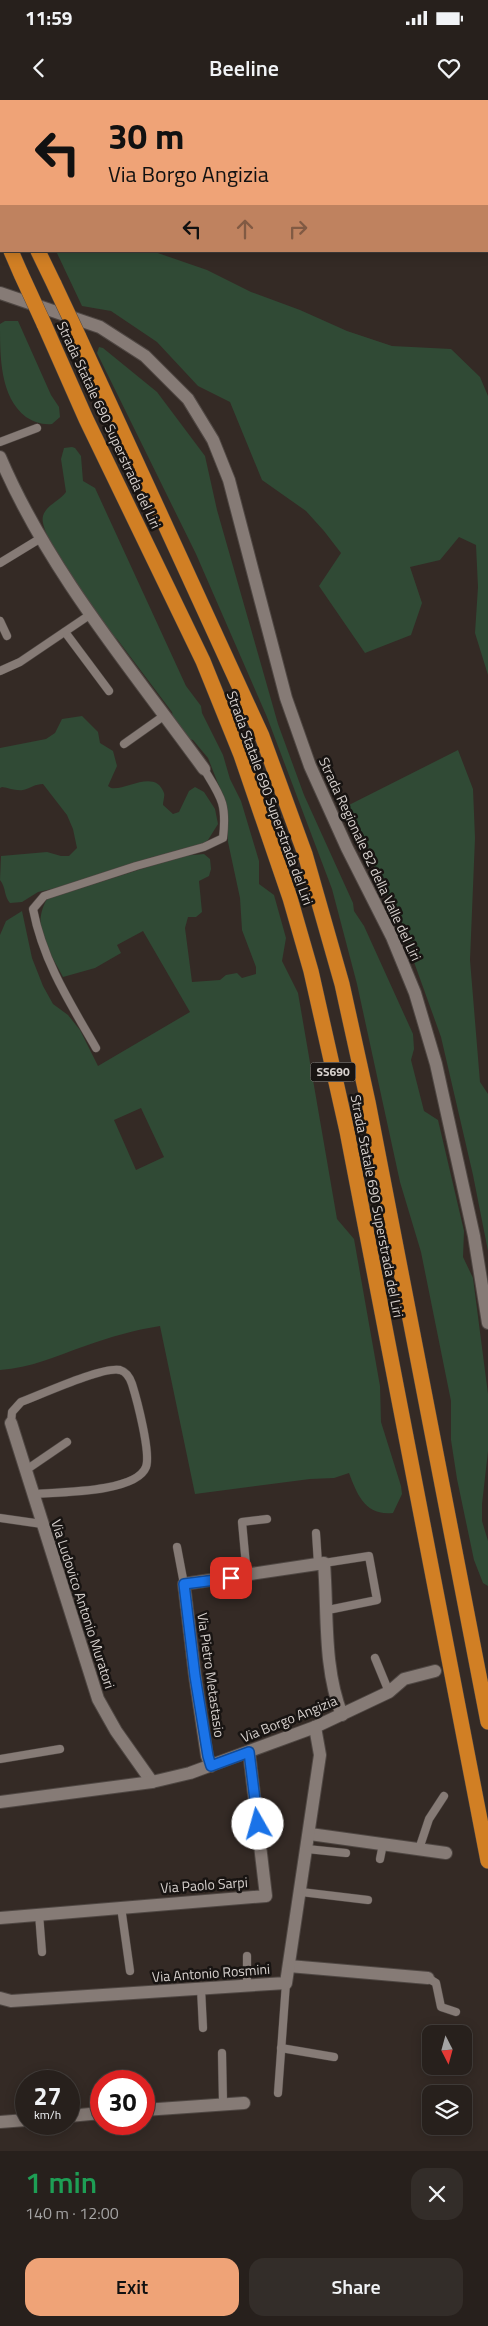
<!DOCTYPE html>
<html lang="en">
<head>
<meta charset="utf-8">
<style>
	:root { --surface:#27201c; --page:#332d29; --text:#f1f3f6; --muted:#a4a3a3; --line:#433e3b; --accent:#efa377 }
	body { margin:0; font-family:"Titillium Web",sans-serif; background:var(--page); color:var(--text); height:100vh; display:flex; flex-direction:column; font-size:19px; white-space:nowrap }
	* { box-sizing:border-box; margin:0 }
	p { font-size:16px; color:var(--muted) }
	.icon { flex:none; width:28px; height:28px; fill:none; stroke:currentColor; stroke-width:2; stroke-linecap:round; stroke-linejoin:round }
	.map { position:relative; height:2051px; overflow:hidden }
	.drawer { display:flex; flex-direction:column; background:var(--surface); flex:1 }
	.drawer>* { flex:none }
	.guide { position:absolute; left:0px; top:0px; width:489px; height:152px; box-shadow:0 2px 12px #0003,0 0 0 1px var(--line); background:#efa377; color:#111; overflow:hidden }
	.needle { width:32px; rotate:174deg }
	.controls { position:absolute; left:422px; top:1925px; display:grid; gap:10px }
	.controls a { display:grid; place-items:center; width:50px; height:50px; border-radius:10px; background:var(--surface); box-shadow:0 2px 12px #0003,0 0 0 1px var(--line); font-size:25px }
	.speed { position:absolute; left:15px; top:1970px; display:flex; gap:10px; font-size:25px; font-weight:700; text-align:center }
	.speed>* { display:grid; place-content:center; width:65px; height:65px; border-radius:50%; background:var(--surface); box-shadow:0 2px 12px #0003,0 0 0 1px var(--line); line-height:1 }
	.speed small { font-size:12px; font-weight:400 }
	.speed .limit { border:8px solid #d22; background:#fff; color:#111 }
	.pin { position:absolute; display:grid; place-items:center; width:42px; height:42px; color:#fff; margin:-21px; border-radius:10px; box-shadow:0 2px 8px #0006 }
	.me { position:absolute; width:55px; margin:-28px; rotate:353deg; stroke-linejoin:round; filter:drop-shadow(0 0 4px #0008) }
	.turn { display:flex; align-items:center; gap:18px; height:105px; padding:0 25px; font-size:22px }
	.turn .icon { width:65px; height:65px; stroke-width:2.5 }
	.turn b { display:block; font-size:35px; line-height:42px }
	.lanes { display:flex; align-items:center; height:48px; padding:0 25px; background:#0003; justify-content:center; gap:25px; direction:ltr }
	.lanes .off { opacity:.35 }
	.round { display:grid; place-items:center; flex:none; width:52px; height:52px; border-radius:15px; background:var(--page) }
	.head { display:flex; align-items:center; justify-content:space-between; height:85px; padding:0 25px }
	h1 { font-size:30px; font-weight:600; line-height:38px; color:#1e9e55 }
	.action { display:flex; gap:10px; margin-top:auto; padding:10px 25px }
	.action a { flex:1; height:58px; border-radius:15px; background:var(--accent); color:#111; font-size:20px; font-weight:600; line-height:58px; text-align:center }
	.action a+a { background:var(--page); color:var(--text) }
	.status { display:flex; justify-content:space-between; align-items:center; height:35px; padding:0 25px; background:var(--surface); direction:ltr }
	.status svg { height:14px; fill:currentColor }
	header { display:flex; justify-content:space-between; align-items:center; height:65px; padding:0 25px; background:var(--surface); font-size:22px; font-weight:600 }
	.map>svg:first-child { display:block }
	.green { fill:#304a35; fill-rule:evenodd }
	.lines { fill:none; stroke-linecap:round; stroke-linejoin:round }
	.lane-casing { stroke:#4f4743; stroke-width:9 }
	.street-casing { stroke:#4f4743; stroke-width:14 }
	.secondary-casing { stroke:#4f4743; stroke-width:14 }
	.highway-casing { stroke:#4f4743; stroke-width:16 }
	.lane { stroke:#867b76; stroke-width:8 }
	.street { stroke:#867b76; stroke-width:12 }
	.secondary { stroke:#867b76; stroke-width:12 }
	.highway { stroke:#d17f24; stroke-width:15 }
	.highway-bridge-casing { stroke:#4f4743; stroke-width:16; stroke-linecap:butt }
	.highway-bridge { stroke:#d17f24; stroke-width:15 }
	.route-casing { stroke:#114b97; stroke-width:12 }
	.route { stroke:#1a73e8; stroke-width:9 }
	.labels { text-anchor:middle; stroke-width:5; stroke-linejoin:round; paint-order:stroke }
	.shield { fill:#181412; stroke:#9d9895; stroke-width:1 }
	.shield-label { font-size:12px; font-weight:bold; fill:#d6d0cd }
	.street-label { font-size:14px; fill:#d6d0cd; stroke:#181412 }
</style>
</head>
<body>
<div class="status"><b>11:59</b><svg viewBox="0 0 49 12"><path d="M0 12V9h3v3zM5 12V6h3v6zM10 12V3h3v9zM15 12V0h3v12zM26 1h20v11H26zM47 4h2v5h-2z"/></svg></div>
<header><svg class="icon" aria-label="back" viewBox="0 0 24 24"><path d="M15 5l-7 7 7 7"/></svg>Beeline<svg class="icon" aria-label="heart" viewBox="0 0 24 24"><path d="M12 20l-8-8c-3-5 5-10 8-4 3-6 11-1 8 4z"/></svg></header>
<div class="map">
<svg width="488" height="2051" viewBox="0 0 488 2051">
	<rect width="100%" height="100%" fill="#342a25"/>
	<!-- green -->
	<g class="green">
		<path d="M56 151H152L207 170 251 192 300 210 347 231 392 246 451 249 480 277 488 296V575L475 533 478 487 476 445 459 437 440 460 410 467 422 503 411 535 365 553 319 486 341 453 324 431 306 411 262 380 230 302 198 286 157 242 111 211 82 206Z"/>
		<path d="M5 221H18L51 295 59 307 60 317 52 324C42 325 34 322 26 317 0 297 0 257 0 224Z"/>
		<path d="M99 247 103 248 157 292 205 356 217 410 278 624 304 695 353 803 354 811 364 826 413 934 414 949 411 960 424 1011 438 1020 464 1131 463 1157 473 1178 488 1294V1351L482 1404V1421L488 1441V1486L483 1483 474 1460 457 1379 451 1340V1301L421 1152 400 1082 357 884 332 789 267 617 196 454 97 253Z"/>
		<path d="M72 347 75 348 81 356 83 381 95 388 186 586 201 606 202 613 223 655 230 679 241 701 259 761V784L274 795 286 838 282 861 298 893 337 1119 354 1139 380 1286 381 1322 401 1386 402 1394 393 1413C365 1416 357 1394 349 1373L334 1378 310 1379 195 1394 160 1226C134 1230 110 1237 85 1246 56 1256 31 1268 0 1270V835L6 821 22 811 32 858 43 886 53 904 68 915 80 930 98 966 190 912 143 831 117 845 121 853 95 868 63 877C50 851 30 828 47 799L182 756 204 754 210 759 211 769 209 776 199 781 202 812 196 817H188L185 828 192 882 220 880 226 875 237 873 242 878 256 874V867L242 830 240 798 228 742 226 704 208 658 193 640 189 639 173 618 172 612 117 539 111 535C98 516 37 435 43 416 46 405 60 401 66 392L61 359 64 348ZM141 1008 164 1057 136 1070 114 1020Z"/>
		<path d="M82 616 98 632 100 643 113 651 117 666 108 686 111 688C126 691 155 668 164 693 165 696 163 701 163 705L173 714 179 712 189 691 195 687 204 692 215 709 218 724 208 740 193 750 152 757 75 784 38 792 22 802 10 803C4 797 6 787 0 780L1 756 47 752 61 756H69L77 748 73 729 67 715 43 684C35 684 31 688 23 690 15 691 9 688 2 687L0 688V648L46 639 55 633 62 619Z"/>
		<path d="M458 650 473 689 475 738 470 860 480 982 488 994V1151L473 1075 441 937 396 812 345 707Z"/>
	</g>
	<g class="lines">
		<defs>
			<g id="lane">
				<path d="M0 342 37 328"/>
				<path d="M0 463 41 438"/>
				<path d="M0 521 7 536"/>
				<path d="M65 532 109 591"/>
				<path d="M0 571 20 562 91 514"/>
				<path d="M124 644 165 615"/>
				<path d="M96 948C70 903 43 861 33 809L44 796 136 766 204 747 223 738C227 703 221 697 204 669"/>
				<path d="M11 1323 12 1312 21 1302C40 1295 103 1266 120 1270 127 1272 130 1278 132 1284 137 1300 151 1353 146 1367 136 1393 57 1392 33 1394"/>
				<path d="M26 1370 67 1342"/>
				<path d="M0 1418 42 1424"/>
				<path d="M316 1433 318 1464"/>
				<path d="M177 1447 184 1484"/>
				<path d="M324 1463 369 1456 377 1500 328 1510"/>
				<path d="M247 1476 242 1422 267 1419"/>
				<path d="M375 1558 389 1592"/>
				<path d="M0 1659 60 1649"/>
				<path d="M307 1749 346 1753"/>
				<path d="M419 1749 429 1719 444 1696"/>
				<path d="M380 1759 383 1744"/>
				<path d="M301 1792 368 1800"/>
				<path d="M121 1807 130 1871"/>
				<path d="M39 1814 42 1852"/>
				<path d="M428 1878 436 1883 441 1907 456 1912"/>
				<path d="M247 1886V1856"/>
				<path d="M201 1889 203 1928"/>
				<path d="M281 1948 334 1957"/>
				<path d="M222 1953 223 2003"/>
				<path d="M278 1993 286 1883"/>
			</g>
			<g id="street">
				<path d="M0 357C49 472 131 568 204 669"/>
				<path d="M11 1323 98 1599 116 1631 152 1682"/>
				<path d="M211 1666 207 1656 195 1576 184 1484 324 1463C328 1513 323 1567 342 1615"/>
				<path d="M0 1702 152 1682 190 1673 315 1627 389 1592 404 1579 435 1571"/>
				<path d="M310 1734 446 1753"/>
				<path d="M0 1818 266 1796 249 1652"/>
				<path d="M289 1866 428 1878"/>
				<path d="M0 1898 11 1901 286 1883 320 1655 315 1627"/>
				<path d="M144 2010 244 2003"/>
				<path d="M69 2016 101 2013"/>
				<path d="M0 2022 26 2020"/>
			</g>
			<path id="secondary" d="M0 193 100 227 145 256 188 299 213 340 229 380 286 598 310 666 347 748 392 837 415 893 436 964 474 1136 488 1223"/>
			<g id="highway">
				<path d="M0 70 1 72"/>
				<path d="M0 129 1 132"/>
				<path d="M11 151 21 174"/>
				<path d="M38 151 54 184"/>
				<path d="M44 224 86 319 203 561 241 655 290 798 311 871 347 1031 488 1761"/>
				<path d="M78 235 262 636 305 754 342 884 368 1002 488 1622"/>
			</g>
		</defs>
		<!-- lane casing -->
		<use href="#lane" class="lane-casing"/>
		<!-- street casing -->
		<use href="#street" class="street-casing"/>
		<!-- secondary casing -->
		<use href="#secondary" class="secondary-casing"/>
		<!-- highway casing -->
		<use href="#highway" class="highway-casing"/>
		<!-- lane -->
		<use href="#lane" class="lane"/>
		<!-- street -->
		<use href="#street" class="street"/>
		<!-- secondary -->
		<use href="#secondary" class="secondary"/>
		<!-- highway -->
		<use href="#highway" class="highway"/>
		<defs>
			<g id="highway-bridge">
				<path d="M21 174 44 224"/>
				<path d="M54 184 78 235"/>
			</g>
		</defs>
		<!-- highway-bridge casing -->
		<use href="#highway-bridge" class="highway-bridge-casing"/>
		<!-- highway-bridge -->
		<use href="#highway-bridge" class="highway-bridge"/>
	</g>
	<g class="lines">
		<defs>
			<path id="route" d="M231 1478 184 1484 195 1576 208 1656 211 1666 249 1652 258 1724"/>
		</defs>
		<!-- route casing -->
		<use href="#route" class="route-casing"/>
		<!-- route -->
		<use href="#route" class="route"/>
	</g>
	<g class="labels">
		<!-- shield labels -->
		<rect class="shield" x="310.5" y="962.5" width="45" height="19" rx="4"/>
		<g class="shield-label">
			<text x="333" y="976">SS690</text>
		</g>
		<!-- street labels -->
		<g class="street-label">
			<text transform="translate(109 325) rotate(65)" y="5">Strada Statale 690 Superstrada del Liri</text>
			<text transform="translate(270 698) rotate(70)" y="5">Strada Statale 690 Superstrada del Liri</text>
			<text transform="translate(370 759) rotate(65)" y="5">Strada Regionale 82 della Valle del Liri</text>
			<text transform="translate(377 1106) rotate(79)" y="5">Strada Statale 690 Superstrada del Liri</text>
			<text transform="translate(83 1504) rotate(72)" y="5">Via Ludovico Antonio Muratori</text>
			<text transform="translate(211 1575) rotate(82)" y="5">Via Pietro Metastasio</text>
			<text transform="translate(289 1619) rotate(-22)" y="5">Via Borgo Angizia</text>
			<text transform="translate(204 1785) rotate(-4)" y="5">Via Paolo Sarpi</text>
			<text transform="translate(211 1873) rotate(-4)" y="5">Via Antonio Rosmini</text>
		</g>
	</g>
</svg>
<div class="controls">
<a><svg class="needle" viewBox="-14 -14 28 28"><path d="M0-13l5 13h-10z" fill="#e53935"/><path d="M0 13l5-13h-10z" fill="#a4a3a3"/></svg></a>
<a><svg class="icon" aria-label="layers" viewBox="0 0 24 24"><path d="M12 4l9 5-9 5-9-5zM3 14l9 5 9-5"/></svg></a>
</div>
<div class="speed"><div>27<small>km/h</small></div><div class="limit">30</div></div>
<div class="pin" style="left:231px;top:1478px;background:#d93025"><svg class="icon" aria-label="arrive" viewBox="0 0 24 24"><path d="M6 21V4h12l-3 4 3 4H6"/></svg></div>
<svg class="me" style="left:258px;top:1724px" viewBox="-20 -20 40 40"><circle r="19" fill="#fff"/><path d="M0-13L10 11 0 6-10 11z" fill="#1a73e8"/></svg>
<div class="guide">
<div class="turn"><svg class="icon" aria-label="left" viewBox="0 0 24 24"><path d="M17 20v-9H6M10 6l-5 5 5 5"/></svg><div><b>30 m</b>Via Borgo Angizia</div></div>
<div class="lanes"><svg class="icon" aria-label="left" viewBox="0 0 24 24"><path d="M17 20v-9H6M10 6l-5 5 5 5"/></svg><svg class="icon off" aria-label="ahead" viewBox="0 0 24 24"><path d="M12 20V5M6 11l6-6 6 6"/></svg><svg class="icon off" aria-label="right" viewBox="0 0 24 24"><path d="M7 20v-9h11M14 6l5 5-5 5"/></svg></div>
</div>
</div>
<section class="drawer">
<div class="head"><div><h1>1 min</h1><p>140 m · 12:00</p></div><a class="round"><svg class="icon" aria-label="close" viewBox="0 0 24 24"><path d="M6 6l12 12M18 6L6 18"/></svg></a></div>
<div class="action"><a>Exit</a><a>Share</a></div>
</section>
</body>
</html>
